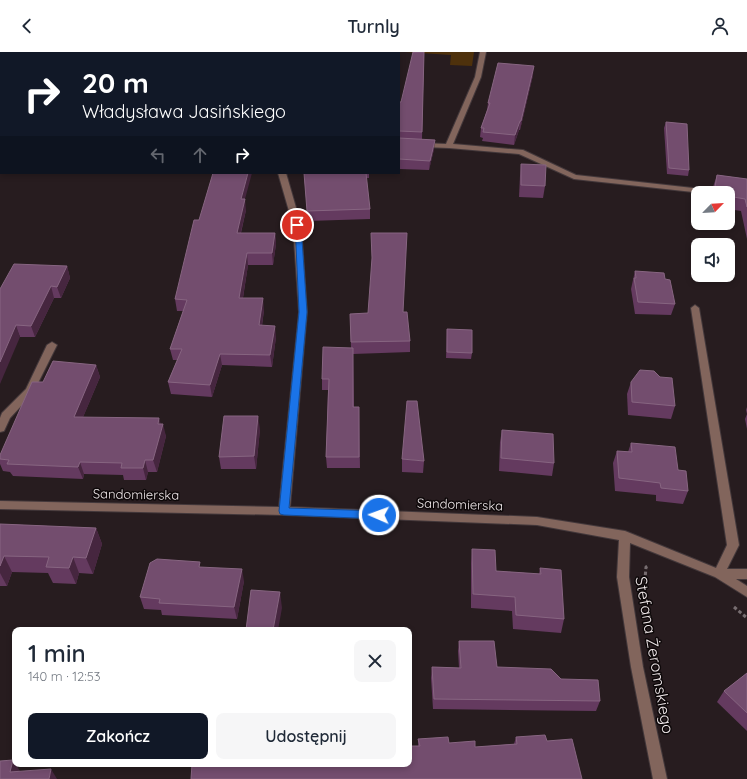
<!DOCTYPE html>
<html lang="pl">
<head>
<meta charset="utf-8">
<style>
	:root { --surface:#fff; --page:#f6f6f7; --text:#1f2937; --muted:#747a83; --accent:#111827 }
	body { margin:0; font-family:Quicksand,sans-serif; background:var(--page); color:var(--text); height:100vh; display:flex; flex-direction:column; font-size:15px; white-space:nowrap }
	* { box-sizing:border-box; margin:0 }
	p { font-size:13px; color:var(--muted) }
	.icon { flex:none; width:22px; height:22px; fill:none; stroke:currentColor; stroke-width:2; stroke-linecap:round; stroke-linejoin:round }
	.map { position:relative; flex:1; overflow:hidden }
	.sheet { position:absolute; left:12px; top:575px; width:400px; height:140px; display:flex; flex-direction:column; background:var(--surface); border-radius:8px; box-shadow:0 2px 6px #0003 }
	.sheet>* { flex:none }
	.hud { position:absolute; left:0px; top:0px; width:400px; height:122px; box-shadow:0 2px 6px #0003; background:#111827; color:#fff; overflow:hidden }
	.needle { width:26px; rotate:66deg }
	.buttons { position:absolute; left:691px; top:134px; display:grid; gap:8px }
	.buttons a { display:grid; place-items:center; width:44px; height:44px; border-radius:8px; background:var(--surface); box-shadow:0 2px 6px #0003; font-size:20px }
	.pin { position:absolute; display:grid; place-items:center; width:34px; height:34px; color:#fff; margin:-17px; border:2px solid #fff; border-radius:50%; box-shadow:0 1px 4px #0007 }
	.me { position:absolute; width:44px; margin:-22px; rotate:272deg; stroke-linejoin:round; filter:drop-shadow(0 0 3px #0008) }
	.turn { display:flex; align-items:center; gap:14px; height:84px; padding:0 16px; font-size:18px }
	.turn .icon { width:52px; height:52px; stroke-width:2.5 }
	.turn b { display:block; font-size:28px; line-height:34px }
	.lanes { display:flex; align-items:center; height:38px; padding:0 16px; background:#0003; justify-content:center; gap:20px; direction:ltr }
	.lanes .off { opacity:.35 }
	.round { display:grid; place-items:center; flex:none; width:42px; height:42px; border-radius:8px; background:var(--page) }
	.overview { display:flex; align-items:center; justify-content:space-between; height:68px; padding:0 16px }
	h1 { font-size:24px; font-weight:600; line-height:30px }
	.primary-button { display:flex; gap:8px; margin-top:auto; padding:8px 16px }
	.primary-button a { flex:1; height:46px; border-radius:8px; background:var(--accent); color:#fff; font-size:16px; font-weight:600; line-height:46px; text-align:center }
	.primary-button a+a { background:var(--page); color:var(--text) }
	header { display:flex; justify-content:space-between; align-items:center; height:52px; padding:0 16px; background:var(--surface); font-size:18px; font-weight:600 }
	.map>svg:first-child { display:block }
	.green { fill:#4e310c }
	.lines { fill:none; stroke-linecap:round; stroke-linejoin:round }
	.minor-casing { stroke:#43383b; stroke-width:2 }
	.path { stroke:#776d70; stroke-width:3; stroke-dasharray:3.5 2.5; stroke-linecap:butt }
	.minor { fill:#82655c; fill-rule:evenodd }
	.wall { fill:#643a5f }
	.shaded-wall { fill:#46263f }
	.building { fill:#734d6e; stroke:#876581 }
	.route { fill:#1a73e8; stroke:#114b97 }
	.labels { text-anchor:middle; stroke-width:3; stroke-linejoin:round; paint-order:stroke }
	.street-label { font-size:13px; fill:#efe7e9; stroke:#0d0809 }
	.near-street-label { font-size:16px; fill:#efe7e9; stroke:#0d0809 }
</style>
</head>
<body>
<header><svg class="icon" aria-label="back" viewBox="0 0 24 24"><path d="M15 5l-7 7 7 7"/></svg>Turnly<svg class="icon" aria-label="person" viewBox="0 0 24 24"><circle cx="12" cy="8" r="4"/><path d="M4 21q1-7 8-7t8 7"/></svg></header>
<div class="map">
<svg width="747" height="727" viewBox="0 0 747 727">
	<rect width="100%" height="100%" fill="#271c1f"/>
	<!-- green -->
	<path class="green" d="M405 0H474L472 14 450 13 451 3Z"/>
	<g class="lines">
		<defs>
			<g id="minor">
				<path d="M480 0H486L481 25 453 92 523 98 576 123 693 136 697 138 693 140 574 127 519 102 449 96 399 94V90L446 92 475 25Z"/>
				<path d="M278 121H286L301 173 307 260 290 455 537 465 625 479 716 516 727 493 691 256 695 253 699 256 739 493 727 517H747V527H736L747 534V545L715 525 630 491 629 525 643 615 667 727H653L631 615 617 525 619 488 537 473 284 463 0 457V449L279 455 299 260 293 173Z"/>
				<path d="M52 290 57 293 33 341 10 366 4 379 0 380V366L2 361 26 337 47 293Z"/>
			</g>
		</defs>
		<!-- minor casing -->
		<use href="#minor" class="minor-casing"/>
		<!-- path -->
		<g class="path">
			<path d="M643 527H645L646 515 649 513"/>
			<path d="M734 555 747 566"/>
		</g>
		<!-- minor -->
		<use href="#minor" class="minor"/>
	</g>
	<!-- wall -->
	<g class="wall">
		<path d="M424 0 422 87 434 97 429 118 399 117V50H401Z"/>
		<path d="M533 23 520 78H519L514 93 482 89 483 86 480 85 481 76 487 58 488 51Z"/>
		<path d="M666 70 689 118 688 124 667 122 664 76Z"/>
		<path d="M521 112 545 134 543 146 519 145 520 124Z"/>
		<path d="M304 121H369V126H366L370 157V167L308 169Z"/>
		<path d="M717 123 747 127V187L741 159 728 157V141H712L713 135Z"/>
		<path d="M246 158 241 181H275L276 192 273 213H248L243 246 264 258 262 274 276 285 272 315 222 313 212 345 171 342 168 330 177 308H173L170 297 183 259H177L175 247 199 168Z"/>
		<path d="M67 214 70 226 61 246H54L35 285H20L0 237Z"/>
		<path d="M635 219 665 227 675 252 671 263 635 262 631 237Z"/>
		<path d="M403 260 410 289V300L353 302 354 355H359L360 416H327L326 405 328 338H322V327L351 296 350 262Z"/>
		<path d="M447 277 472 301 471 307 446 306Z"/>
		<path d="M96 313 100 325 83 365 160 372 166 384 157 420H148L146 428H124L123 423 84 422 83 427 13 424 10 420 3 419 0 412V403L43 330Z"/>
		<path d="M631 330 675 354 671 367 628 363 627 342Z"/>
		<path d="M747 355V377L745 367 747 362 746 358Z"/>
		<path d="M260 377 256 417H221L219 405Z"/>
		<path d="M502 378 554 411 552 424 499 419 500 390Z"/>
		<path d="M631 391 678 418 688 439 683 452 656 449V443L615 439 613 411 617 399 628 400Z"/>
		<path d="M402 407 424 409 423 421 402 420Z"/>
		<path d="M0 472 96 476 102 492 93 522 79 521 76 532 53 531 48 521 12 520 7 534H0Z"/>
		<path d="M472 497 496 519 539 522 540 516 564 567 561 581 513 577 512 559 471 556V511Z"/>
		<path d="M201 515 244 529 237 567 162 563 161 558 144 557 140 545Z"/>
		<path d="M459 589 497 615 561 627 600 649 596 659 433 657 431 626 432 615 459 616 458 599Z"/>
		<path d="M747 621V679L717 650 724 639Z"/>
		<path d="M516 685 547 689 582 727 418 694V687L475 695 514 692Z"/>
	</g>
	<!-- shaded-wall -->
	<g class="shaded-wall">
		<path d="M534 14 533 23 520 78 521 69Z"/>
		<path d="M520 69 519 78 514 93 515 83Z"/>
		<path d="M435 88 434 97 429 118 430 109Z"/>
		<path d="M248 121H252L245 147 246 158 238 192 237 181 241 147Z"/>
		<path d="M275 181 276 192 273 213 272 201Z"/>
		<path d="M247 201 248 213 241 257 239 246Z"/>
		<path d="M67 214 70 226 61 246 57 235Z"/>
		<path d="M51 234 54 246 35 285 31 274Z"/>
		<path d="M263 246 264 258 260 285 259 273Z"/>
		<path d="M16 273 20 285 0 332V310Z"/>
		<path d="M275 274 276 285 272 315 270 303Z"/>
		<path d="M220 302 222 313 212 345 210 333Z"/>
		<path d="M96 313 100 325 78 377 74 365Z"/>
		<path d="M258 364 260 377 256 417 254 404Z"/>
		<path d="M159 366 162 376 163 372 166 384 157 420 153 408 158 372Z"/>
		<path d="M145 408 148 420 146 428 143 416Z"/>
		<path d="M80 410 84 422 83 427 78 415Z"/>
		<path d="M96 476 102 492 93 522 86 506Z"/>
		<path d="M4 504 12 520 7 534 0 521V514Z"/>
		<path d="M73 505 79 521 76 532 69 516Z"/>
		<path d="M242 517 244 529 237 567 234 555Z"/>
		<path d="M280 540 282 556 278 578H273Z"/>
		<path d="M13 708 20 719 18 727 10 720Z"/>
		<path d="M51 717 57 727H49Z"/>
	</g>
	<!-- building -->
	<g class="building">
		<rect x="216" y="0" width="104" height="1"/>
		<path d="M413 0H424L422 80 399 79V80V50H401Z"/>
		<path d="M498 11 534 14 521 69H520L515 83 483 80 484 76H481L490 51H488Z"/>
		<path d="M666 70 687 72 689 118 669 116Z"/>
		<path d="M399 86 435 88 430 109 399 107Z"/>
		<path d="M521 112 546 113 545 134 521 133Z"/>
		<path d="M213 121H248L241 147H245L237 181H275L272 201H247L239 246H263L259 273 275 274 270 303 220 302 210 333 168 330 182 297H170L187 248 175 247 194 168H199Z"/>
		<path d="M304 121H366L370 157 307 159Z"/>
		<path d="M717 123 747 127V155L745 147 728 144V141H714Z"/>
		<path d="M371 181H407L403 260H407L410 289 351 290 350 262 368 261 372 206Z"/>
		<path d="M14 212 67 214 57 235 51 234 31 274 16 273 0 310V237Z"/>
		<path d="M635 219 664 221 665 227 670 228 675 252 638 250 634 226H636Z"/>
		<path d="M447 277 472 278V301L447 300Z"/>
		<path d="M323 295 353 296V355H359V405H326L329 327H322Z"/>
		<path d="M53 309 96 313 74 365 159 366 158 372H163L153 408H145L143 416H121L122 411 80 410 78 415 7 412 9 408 0 407V403L32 330H43Z"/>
		<path d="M640 318 654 319 660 325 672 326 675 354 632 350 631 330Z"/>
		<path d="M407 349H417L424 409 402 407Z"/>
		<path d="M224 364H258L254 404 219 405Z"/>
		<path d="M502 378 553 382 554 411 501 406Z"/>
		<path d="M631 391 675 395 678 418 686 419 688 439 661 436 660 431 619 426 617 399 632 400Z"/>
		<path d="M0 472 96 476 86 506 73 505 69 516 46 515 49 505 4 504 0 514Z"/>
		<path d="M472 497 495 498 496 519 541 522 540 516 561 518 564 567 516 563 515 545 473 542Z"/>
		<path d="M157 507 200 510 199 515 242 517 234 555 159 551 160 547 140 545 150 511Z"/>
		<path d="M251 538 280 540 273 578H246Z"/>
		<path d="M459 589H494L497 615 551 617 561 627 598 628 600 649 434 647 432 615 461 616Z"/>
		<path d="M747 621V661L724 639Z"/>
		<path d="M545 683 547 689 572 687 582 727H191L192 712H409V694H420L418 687 448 685 449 691 475 689V695L517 692 516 685Z"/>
		<path d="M13 708 10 720 51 717 49 727H0V709Z"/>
	</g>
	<!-- route -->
	<path class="route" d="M295 171H297L301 173 307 260 289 456 379 459 382 460 384 463 382 466 379 467 284 463 280 462 279 459 299 260Z"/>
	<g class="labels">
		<!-- street labels -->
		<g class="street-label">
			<text transform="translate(136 442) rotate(1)" y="5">Sandomierska</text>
			<text transform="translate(460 452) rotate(2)" y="5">Sandomierska</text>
		</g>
		<!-- near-street labels -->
		<g class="near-street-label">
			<text transform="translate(655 603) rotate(80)" y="6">Stefana Żeromskiego</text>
		</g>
	</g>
</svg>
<div class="buttons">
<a><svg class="needle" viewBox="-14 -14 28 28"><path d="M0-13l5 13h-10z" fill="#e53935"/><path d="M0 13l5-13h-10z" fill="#747a83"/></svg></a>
<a><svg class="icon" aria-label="sound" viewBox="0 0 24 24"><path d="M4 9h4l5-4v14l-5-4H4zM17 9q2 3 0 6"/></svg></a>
</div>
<div class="pin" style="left:297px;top:173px;background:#d93025"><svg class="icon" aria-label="arrive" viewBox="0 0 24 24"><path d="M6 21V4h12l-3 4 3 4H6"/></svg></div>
<svg class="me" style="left:379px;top:463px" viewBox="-20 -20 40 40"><circle r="17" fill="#1a73e8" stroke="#fff" stroke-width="3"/><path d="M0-11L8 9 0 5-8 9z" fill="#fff"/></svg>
<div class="hud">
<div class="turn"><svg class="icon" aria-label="right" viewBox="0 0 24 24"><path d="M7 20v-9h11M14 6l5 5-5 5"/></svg><div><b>20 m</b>Władysława Jasińskiego</div></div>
<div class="lanes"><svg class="icon off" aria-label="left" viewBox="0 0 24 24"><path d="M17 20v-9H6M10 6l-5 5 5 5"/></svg><svg class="icon off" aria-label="ahead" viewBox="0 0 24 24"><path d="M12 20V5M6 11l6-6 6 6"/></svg><svg class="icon" aria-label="right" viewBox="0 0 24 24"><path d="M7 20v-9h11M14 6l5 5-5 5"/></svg></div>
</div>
<section class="sheet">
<div class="overview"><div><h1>1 min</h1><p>140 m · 12:53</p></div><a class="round"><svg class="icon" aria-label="close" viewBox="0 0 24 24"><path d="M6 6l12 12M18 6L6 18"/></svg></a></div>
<div class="primary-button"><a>Zakończ</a><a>Udostępnij</a></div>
</section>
</div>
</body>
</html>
